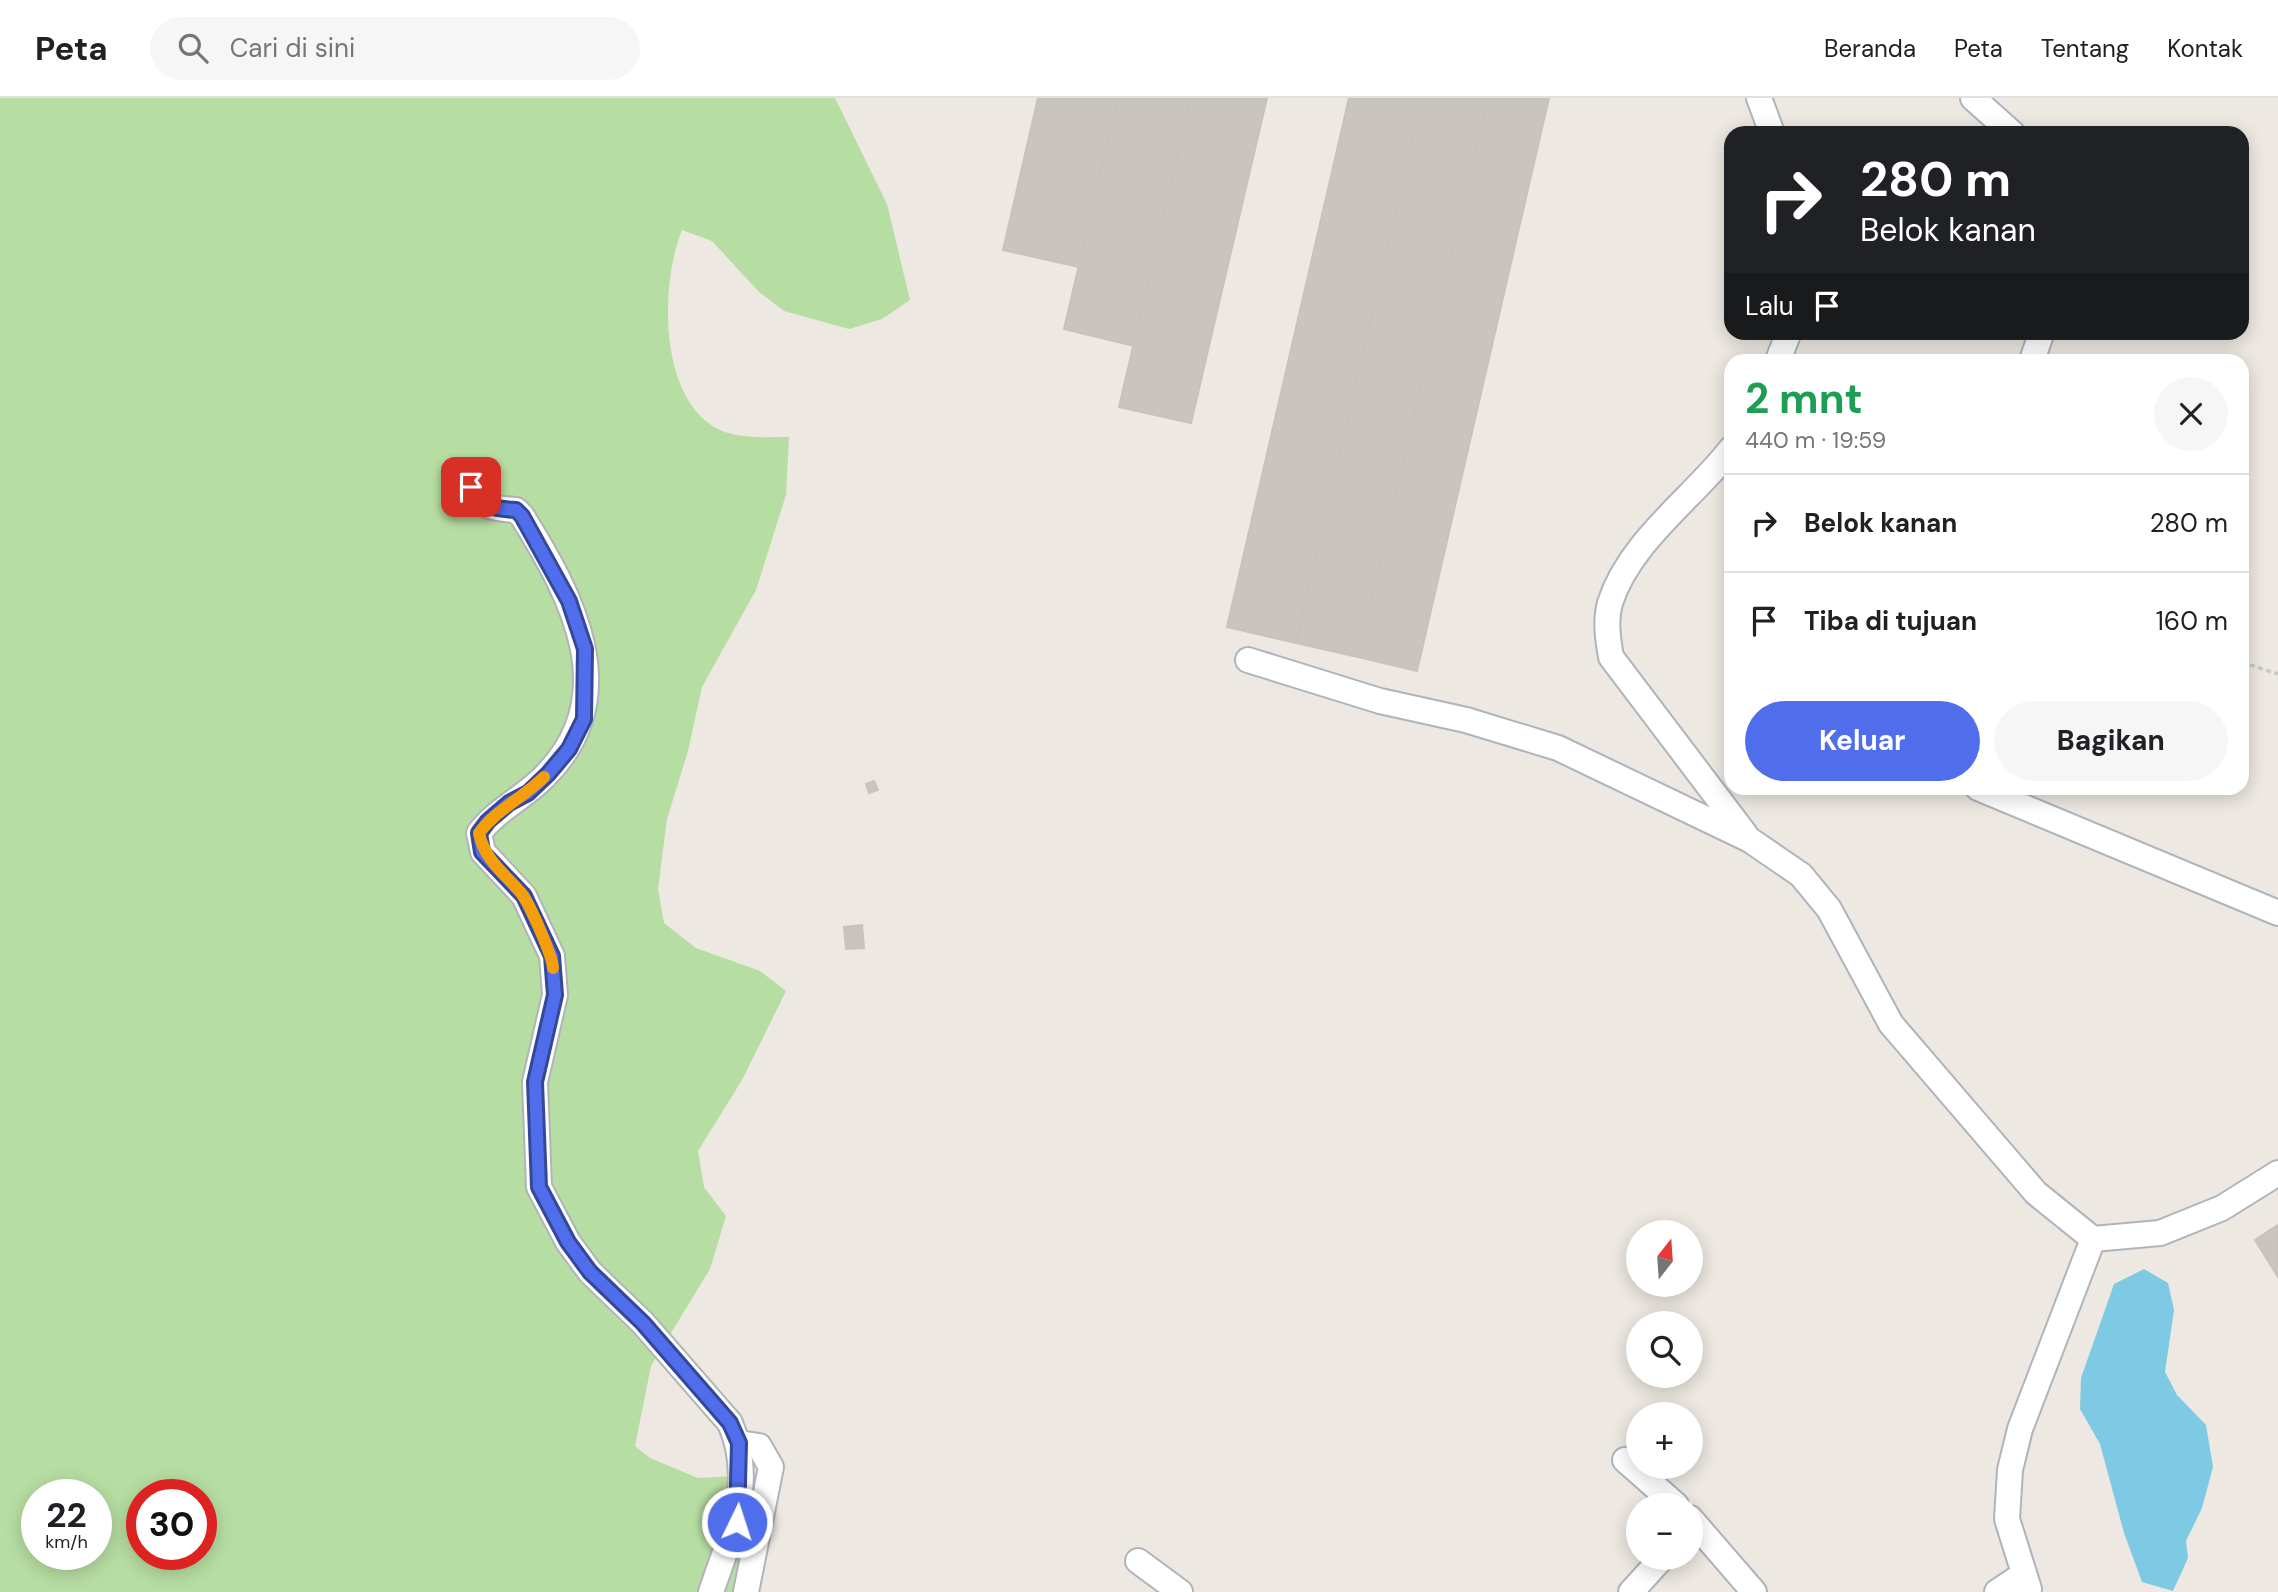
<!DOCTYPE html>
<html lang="id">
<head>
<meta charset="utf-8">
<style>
	:root { --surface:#fff; --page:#f6f6f6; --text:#202124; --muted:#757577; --line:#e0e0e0; --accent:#506eeb }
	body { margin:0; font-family:"DM Sans",sans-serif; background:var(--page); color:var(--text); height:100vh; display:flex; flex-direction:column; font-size:26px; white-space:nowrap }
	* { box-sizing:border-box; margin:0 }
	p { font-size:23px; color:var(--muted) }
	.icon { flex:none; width:38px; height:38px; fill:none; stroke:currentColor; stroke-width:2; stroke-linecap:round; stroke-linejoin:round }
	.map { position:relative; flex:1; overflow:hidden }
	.details { position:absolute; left:1724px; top:256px; width:525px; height:441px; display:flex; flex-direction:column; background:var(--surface); border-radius:21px; box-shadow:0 4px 18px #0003 }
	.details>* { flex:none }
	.top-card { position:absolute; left:1724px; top:28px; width:525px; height:214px; border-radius:21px; box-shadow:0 4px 18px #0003; background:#202124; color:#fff; overflow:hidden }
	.needle { width:46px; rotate:17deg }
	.controls { position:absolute; left:1626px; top:1122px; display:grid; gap:14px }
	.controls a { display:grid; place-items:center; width:77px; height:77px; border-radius:50%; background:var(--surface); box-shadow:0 4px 18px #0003; font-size:35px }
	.speed { position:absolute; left:21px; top:1381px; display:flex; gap:14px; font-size:35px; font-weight:700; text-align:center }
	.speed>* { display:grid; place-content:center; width:91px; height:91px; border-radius:50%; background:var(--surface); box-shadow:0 4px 18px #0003; line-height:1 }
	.speed small { font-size:18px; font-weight:400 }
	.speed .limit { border:10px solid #d22; background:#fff; color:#111 }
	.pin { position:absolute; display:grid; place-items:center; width:60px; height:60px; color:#fff; margin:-30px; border-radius:14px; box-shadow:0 4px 10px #0006 }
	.me { position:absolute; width:77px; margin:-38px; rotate:4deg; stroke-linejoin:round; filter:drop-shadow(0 0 5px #0008) }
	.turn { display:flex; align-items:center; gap:24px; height:147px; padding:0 21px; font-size:32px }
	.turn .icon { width:91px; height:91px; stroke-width:2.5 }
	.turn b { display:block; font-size:49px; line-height:60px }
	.then { display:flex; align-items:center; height:66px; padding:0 21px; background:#0003; gap:14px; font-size:26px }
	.round { display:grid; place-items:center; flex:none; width:74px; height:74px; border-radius:37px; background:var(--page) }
	.headline { display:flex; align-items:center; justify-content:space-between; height:119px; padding:0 21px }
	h1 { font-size:42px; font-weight:700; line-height:52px; color:#1e9e55 }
	.primary-button { display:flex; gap:14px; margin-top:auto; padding:14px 21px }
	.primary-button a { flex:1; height:80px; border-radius:42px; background:var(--accent); color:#fff; font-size:28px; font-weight:700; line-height:80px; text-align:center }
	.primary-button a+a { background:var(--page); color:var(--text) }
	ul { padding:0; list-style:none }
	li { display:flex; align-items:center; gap:21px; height:98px; padding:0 21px; border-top:2px solid var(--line) }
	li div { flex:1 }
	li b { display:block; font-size:26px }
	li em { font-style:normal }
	header { display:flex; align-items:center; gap:42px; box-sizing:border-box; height:98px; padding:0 35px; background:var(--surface); border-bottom:2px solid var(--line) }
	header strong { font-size:33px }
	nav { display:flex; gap:38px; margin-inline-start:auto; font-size:24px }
	.search { width:490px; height:63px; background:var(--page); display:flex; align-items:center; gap:18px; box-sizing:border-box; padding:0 24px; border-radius:38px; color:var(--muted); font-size:26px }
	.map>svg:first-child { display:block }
	.green { fill:#b7dea2; fill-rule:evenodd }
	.water { fill:#7ecae5 }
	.building { fill:#c9c4c0; stroke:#c8c3ba; stroke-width:2 }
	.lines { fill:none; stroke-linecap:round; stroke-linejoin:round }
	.minor-casing { stroke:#b1b3bc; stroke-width:28 }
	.path { stroke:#c8c8c8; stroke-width:3.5; stroke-dasharray:5 3.5; stroke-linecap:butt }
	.minor { stroke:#fff; stroke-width:24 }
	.route-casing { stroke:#344899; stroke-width:18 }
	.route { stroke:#506eeb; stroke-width:12 }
	.slow { stroke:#f59e0b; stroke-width:12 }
</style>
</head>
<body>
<header>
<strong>Peta</strong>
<div class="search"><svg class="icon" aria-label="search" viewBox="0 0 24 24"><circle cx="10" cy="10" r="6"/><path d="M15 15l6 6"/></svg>Cari di sini</div>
<nav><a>Beranda</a><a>Peta</a><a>Tentang</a><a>Kontak</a></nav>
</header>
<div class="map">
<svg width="2278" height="1494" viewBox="0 0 2278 1494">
	<rect width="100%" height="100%" fill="#ede8e1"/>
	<!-- green -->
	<path class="green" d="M0 0H835L887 106 910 202 882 221 849 231 784 213 759 194 712 143 682 132C660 186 658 303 720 332 740 341 767 339 789 339L786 397 756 492 702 589 688 653 667 721 658 791 664 825 696 850 760 873 786 893 742 982 698 1053 704 1089 726 1118 710 1171 651 1268 635 1348 650 1360 698 1380 750 1377 757 1384 743 1432 734 1494H0ZM37 1396H96V1456H37ZM142 1396H201V1456H142Z"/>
	<!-- water -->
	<path class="water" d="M2144 1171 2168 1185 2174 1212 2165 1274 2177 1297 2206 1327 2213 1369 2202 1410 2186 1443 2188 1460 2173 1493 2142 1484 2124 1435 2100 1346 2080 1311 2081 1280 2114 1186Z"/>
	<!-- building -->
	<g class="building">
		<path d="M1038 0H1118L1079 169 1003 152Z"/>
		<path d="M1118 0H1191L1134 248 1064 231Z"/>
		<path d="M1191 0H1267L1191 325 1119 309Z"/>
		<path d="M1349 0H1422L1296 545 1227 529Z"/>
		<path d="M1422 0H1488L1358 559 1296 545Z"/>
		<path d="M1488 0H1549L1417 573 1358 559Z"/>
		<path d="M874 683 878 692 869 695 866 686Z"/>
		<path d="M862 827 864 850 846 851 844 829Z"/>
		<path d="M2278 1127V1179L2255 1142Z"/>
	</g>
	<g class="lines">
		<defs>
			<g id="minor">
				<path d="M1759 0 1772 35"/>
				<path d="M1973 0 2012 35"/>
				<path d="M1778 262 1789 234"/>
				<path d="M2032 262 2042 234"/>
				<path d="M1731 351C1692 401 1630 443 1610 505 1605 523 1608 542 1611 559L1745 736"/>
				<path d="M471 389C476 409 497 411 516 412L522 418C572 498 624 596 547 676 526 699 498 710 479 735L483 754 524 798 552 858 555 897 535 984 539 1089 568 1144 590 1174 643 1225 730 1325C756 1384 730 1438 711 1494"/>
				<path d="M1248 562 1380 603 1466 622 1558 650 1750 742 1801 777 1829 811 1891 926 2036 1095 2093 1141 2160 1135 2222 1110 2278 1075"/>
				<path d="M1978 690 2278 815"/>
				<path d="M739 1345 759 1348 771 1369 746 1494"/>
				<path d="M1625 1362 1676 1407"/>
				<path d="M1690 1420 1754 1494"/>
				<path d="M1138 1463 1180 1494"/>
				<path d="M2029 1491 2007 1421 2010 1372 2020 1331 2093 1141"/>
				<path d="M1631 1494 1662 1460"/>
				<path d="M1997 1494 2024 1476"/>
			</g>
		</defs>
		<!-- minor casing -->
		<use href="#minor" class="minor-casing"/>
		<!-- path -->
		<path class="path" d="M2242 568 2247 566 2278 576"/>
		<!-- minor -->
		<use href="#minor" class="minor"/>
	</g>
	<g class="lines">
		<defs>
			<path id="route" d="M471 389C476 409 497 411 516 412L522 418 569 503 585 551 584 621 569 651 548 676 528 695 509 705 488 723 479 735 482 754 524 798 552 858 555 897 535 984 539 1089 568 1144 590 1174 643 1225 730 1325 739 1345 737 1424"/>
		</defs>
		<!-- route casing -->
		<use href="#route" class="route-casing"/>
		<!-- route -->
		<use href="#route" class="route"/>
		<!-- slow -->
		<path class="slow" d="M544 679C523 700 497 711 479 735 484 761 504 775 521 795 530 806 552 857 553 870"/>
	</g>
</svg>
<div class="controls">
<a><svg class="needle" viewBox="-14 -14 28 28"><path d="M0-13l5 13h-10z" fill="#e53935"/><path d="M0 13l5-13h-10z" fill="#757577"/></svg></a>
<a><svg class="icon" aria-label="search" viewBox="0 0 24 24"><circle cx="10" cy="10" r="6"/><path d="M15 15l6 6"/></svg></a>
<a>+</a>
<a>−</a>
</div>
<div class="speed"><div>22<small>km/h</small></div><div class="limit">30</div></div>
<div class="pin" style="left:471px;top:389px;background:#d93025"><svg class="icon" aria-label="arrive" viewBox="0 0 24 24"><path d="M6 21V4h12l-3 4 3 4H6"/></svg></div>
<svg class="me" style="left:737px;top:1424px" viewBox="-20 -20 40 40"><circle r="17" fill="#506eeb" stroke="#fff" stroke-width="3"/><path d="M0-11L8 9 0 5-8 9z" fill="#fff"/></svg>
<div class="top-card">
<div class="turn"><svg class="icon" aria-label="right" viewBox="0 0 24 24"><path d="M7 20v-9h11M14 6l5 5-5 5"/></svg><div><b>280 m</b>Belok kanan</div></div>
<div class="then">Lalu<svg class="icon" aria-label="arrive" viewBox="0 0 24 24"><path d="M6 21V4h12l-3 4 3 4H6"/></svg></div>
</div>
<section class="details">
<div class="headline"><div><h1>2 mnt</h1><p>440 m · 19:59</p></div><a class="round"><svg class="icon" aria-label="close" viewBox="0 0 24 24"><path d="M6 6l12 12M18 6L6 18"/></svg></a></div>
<ul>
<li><svg class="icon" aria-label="right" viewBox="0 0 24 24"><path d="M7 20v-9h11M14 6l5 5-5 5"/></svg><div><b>Belok kanan</b></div><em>280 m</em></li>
<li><svg class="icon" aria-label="arrive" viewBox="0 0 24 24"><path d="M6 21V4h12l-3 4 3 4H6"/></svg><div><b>Tiba di tujuan</b></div><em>160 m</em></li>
</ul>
<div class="primary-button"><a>Keluar</a><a>Bagikan</a></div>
</section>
</div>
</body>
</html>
